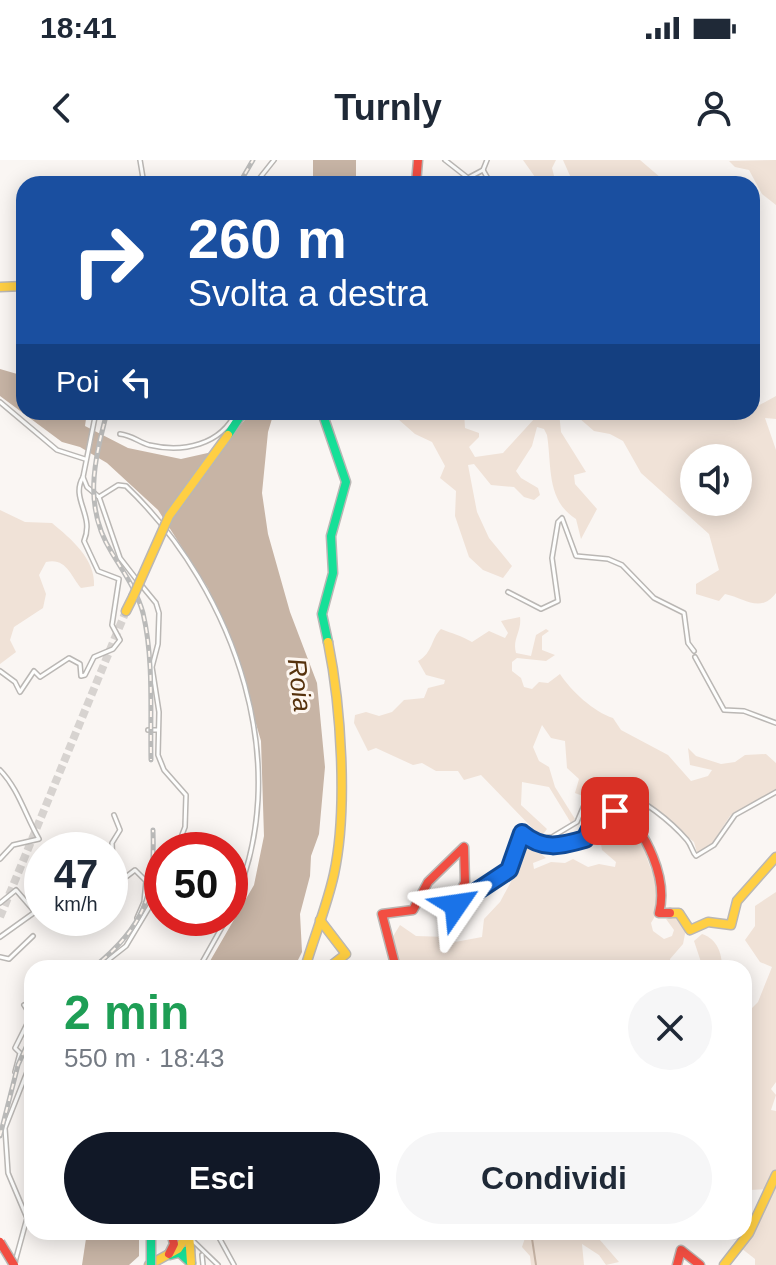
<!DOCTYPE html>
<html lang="it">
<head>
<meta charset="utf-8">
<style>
	:root { --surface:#fff; --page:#f6f6f7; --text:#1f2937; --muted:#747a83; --accent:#111827 }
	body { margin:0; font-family:Helvetica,sans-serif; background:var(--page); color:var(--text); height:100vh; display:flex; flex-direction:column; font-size:30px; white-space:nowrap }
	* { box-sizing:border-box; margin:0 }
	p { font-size:26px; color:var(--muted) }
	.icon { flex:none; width:44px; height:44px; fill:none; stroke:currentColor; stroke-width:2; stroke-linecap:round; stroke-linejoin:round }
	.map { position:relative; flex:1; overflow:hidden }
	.side { position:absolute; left:24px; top:800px; width:728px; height:280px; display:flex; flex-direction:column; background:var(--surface); border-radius:24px; box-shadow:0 4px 20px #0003 }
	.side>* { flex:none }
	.hud { position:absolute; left:16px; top:16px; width:744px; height:244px; border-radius:24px; box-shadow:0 4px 20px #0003; background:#1a4fa0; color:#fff; overflow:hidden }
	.buttons { position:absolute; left:680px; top:284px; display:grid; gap:16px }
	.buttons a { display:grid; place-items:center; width:72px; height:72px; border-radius:50%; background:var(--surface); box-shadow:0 4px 20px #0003; font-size:40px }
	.speed { position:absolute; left:24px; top:672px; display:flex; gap:16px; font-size:40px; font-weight:700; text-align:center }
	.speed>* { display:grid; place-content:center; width:104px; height:104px; border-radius:50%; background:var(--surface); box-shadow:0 4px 20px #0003; line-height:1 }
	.speed small { font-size:20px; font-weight:400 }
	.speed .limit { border:12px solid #d22; background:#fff; color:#111 }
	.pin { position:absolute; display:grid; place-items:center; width:68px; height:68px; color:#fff; margin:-34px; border-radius:16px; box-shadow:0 4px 12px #0006 }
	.me { position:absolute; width:88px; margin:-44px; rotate:58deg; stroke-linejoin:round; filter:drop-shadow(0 0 6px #0008) }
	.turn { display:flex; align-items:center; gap:28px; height:168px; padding:0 40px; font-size:36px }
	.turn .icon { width:104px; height:104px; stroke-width:2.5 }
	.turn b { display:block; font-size:56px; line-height:68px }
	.then { display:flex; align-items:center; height:76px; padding:0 40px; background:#0003; gap:16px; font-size:30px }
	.round { display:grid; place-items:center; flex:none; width:84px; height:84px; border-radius:42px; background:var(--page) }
	.overview { display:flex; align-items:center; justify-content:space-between; height:136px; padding:0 40px }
	h1 { font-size:48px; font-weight:800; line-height:60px; color:#1e9e55 }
	.action { display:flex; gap:16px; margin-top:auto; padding:16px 40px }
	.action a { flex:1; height:92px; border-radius:48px; background:var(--accent); color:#fff; font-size:32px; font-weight:800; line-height:92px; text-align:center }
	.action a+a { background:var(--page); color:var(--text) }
	.status { display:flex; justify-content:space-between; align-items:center; height:56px; padding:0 40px; background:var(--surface); direction:ltr }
	.status svg { height:22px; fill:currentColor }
	header { display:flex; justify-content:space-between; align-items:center; height:104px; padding:0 40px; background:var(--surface); font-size:36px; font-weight:800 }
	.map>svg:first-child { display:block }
	.green { fill:#f0e2d7; fill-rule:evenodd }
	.water { fill:#c7b4a5 }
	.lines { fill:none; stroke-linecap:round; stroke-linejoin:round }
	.stream { stroke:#c7b4a5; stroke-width:2 }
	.highway-tunnel { stroke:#d7d3d0; stroke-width:8; stroke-dasharray:8 4; stroke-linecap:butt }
	.street-casing { stroke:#bab7b4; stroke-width:6 }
	.fast-casing { stroke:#bab7b4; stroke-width:11 }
	.slow-casing { stroke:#bab7b4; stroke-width:11 }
	.jam-casing { stroke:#bab7b4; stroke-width:11 }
	.street { stroke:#fefefd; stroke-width:3 }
	.fast { stroke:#16e098; stroke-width:8 }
	.slow { stroke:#ffcf43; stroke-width:8 }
	.jam { stroke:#f24e42; stroke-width:8 }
	.rail-casing { stroke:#babab9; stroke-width:5 }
	.rail { stroke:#fdf6f0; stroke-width:2; stroke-dasharray:6; stroke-linecap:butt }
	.fast-bridge-casing { stroke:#bab7b4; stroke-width:11; stroke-linecap:butt }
	.slow-bridge-casing { stroke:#bab7b4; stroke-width:11; stroke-linecap:butt }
	.jam-bridge-casing { stroke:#bab7b4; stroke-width:11; stroke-linecap:butt }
	.fast-bridge { stroke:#16e098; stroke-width:8 }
	.slow-bridge { stroke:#ffcf43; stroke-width:8 }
	.jam-bridge { stroke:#f24e42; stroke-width:8 }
	.route-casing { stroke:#114b97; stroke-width:20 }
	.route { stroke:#1a73e8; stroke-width:14 }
	.labels { text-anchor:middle; stroke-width:6; stroke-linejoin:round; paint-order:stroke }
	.water-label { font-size:26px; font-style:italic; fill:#55310c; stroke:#fdf6f0 }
</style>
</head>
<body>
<div class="status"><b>18:41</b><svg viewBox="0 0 49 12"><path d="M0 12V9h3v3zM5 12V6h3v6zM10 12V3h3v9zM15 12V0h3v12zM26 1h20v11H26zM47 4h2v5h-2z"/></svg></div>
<header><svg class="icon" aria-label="back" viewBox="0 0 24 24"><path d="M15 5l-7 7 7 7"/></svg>Turnly<svg class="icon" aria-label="person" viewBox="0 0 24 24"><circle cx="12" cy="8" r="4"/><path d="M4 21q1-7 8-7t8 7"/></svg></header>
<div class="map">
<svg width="776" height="1105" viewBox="0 0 776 1105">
	<rect width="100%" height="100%" fill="#faf6f3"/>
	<!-- green -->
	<g class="green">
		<path d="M523 0H556L552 8 556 24H540Z"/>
		<path d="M563 0H640L668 24H584L571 18Z"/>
		<path d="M776 0V45L762 34 749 10 735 7 729 1Z"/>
		<path d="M776 236V259L765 258 776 290V433C760 454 745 438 725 434L719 441 696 434V424L719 410 709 374 641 313 623 281 610 274 594 271 572 252 745 253ZM694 298H738V342H694Z"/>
		<path d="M390 252H464L465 268 479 273V277L469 287 475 297 503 293 535 258 534 252H559L561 272 586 312 574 315 575 324 597 349 581 379 576 359C546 340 552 306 547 275L544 269 537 267 532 286 516 311 521 318 538 328 540 335 534 340 524 337 514 327 491 325 474 304 468 305 477 352 489 378 512 406 503 418 483 410 469 397 455 356 456 331 440 318 445 306 432 282 415 274Z"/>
		<path d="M0 350 25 362 52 363C70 378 96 399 94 426L81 428C71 416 66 397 46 402L39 415 46 434 43 448 14 467 10 480 16 492 0 504Z"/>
		<path d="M520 457C522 471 512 479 516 493L531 496 536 475 546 469 549 471 542 476V490L555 495 546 501 517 498 512 502V511L521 518 524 527 532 529 539 522 548 523 560 514C571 531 594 552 613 558L621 570 668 595 691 621 708 616 712 610 690 605 688 588 696 596 721 604 735 602 745 595 766 594 776 603V630L730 656 711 685 697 693 694 682 654 651 647 640 615 625 588 638 575 633 579 619 567 608 565 581 551 578 542 565 533 587 539 601 549 607 555 627 575 659 571 663 549 627 522 622 521 645 547 669 541 677 481 615 464 620 458 611H436L422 603 413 605 376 588 368 591 354 563 355 555 366 552 379 556 392 552 404 540 424 538 428 528 444 524 445 520 426 515 418 501C433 493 431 478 441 469 451 473 462 476 472 482L489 471 505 478 508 473 501 461Z"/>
		<path d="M617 652C637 662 643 684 649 704 652 713 660 723 662 733 663 744 656 754 651 763L653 771 664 779 672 776 674 770 666 759 676 753 686 769 683 784 670 799 672 808H413L406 801 400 806 392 778 400 765 416 776 448 777 455 782 482 777 484 759 500 742 520 705 523 677 543 688 540 693 546 698 533 703 534 709 551 702 565 703 573 699 588 707 599 704 615 707 616 702 602 690 600 679 588 677 594 662Z"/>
		<path d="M776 732V922L771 929 776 935 771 950 776 951V1023L769 1029 750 1030 749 1044 744 1051V856L758 842 772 807 760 802 745 780 755 766V746Z"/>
		<path d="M702 774C717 779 722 793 722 808H703L694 781Z"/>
		<path d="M776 1024V1105H755V1099L741 1088Z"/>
		<path d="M527 1072H593L619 1102 606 1105 599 1095 582 1084 584 1105H531L530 1096 522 1087Z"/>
	</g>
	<!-- water -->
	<g class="water">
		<rect x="313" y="0" width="43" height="24"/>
		<path d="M0 209 24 216V252H87L85 266 128 288 181 299 221 290 251 252H274L268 272 262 333 268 374 290 452 317 523 325 607 319 674 311 696 310 716 300 754 302 792 294 808H206L254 725 264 676 261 581 234 488 208 428 158 350 107 303 80 287 62 282 0 236Z"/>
		<path d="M87 1072H139V1096L129 1105H82Z"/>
	</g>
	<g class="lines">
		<!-- stream -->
		<path class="stream" d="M531 1072 536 1105"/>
		<!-- highway-tunnel -->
		<path class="highway-tunnel" d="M0 757 126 451"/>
		<defs>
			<g id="street">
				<path d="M140 0 144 24"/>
				<path d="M445 0 468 18 483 10"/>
				<path d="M483 10 491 24"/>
				<path d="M483 10 487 0"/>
				<path d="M255 24 274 0"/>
				<path d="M0 242 57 290 85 299"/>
				<path d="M96 252 83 317 87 327 99 337"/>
				<path d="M120 274C131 275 139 282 149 285 183 293 221 285 236 252"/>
				<path d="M99 337 118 325 126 326C236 431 298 610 230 751"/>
				<path d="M99 337 120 398 137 420"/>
				<path d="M142 426 156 443 159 453 158 484 152 507 159 552 158 595 164 610 186 635 185 667 176 690"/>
				<path d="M508 432 541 449 558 441 552 398 558 362 562 358 576 396 608 399 622 405 654 438 684 453 688 483 694 491"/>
				<path d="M695 497 724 550 744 551 776 563"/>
				<path d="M0 511 15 522 20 532 34 511 40 517 69 498 80 504 81 516 85 515 94 497 113 489 120 480 112 465 119 419 98 411 84 381C95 355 70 339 83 317"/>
				<path d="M148 570H158"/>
				<path d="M0 610C18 628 26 657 39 679L13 685 0 699"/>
				<path d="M114 655 120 670 112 683 114 726 135 710 146 721 144 742 137 758"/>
				<path d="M522 673 541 678 552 677 577 662 585 643 614 626C640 639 668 658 687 680 692 686 692 692 696 696L714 685 735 655 776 632"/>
				<path d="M0 743 16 730 35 752 0 777"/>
				<path d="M0 797 9 799 33 776"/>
				<path d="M98 808 126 786 162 726"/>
				<path d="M199 808 227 758"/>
				<path d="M15 912 20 893 15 888 31 856 24 845"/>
				<path d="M216 1072 234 1105"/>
				<path d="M189 1077 218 1105"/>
				<path d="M202 1095 203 1105"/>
				<path d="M15 1102 27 1058 8 1013 5 968 29 907 32 885"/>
			</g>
			<g id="fast">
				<path d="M322 252 346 322 331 376 333 413 322 454 328 482"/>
				<path d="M228 275 243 252"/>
				<path d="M181 1094 191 1103"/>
				<path d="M170 1095 190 1090"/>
			</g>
			<g id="slow">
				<path d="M0 127 24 126"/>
				<path d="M126 451 133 437"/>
				<path d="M670 753H679L690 770 708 762 731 765 737 741 776 697"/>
				<path d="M320 760 346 794 328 808"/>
				<path d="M305 808C314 777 327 746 334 714 348 649 341 546 328 482"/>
				<path d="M189 1073 191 1103"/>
				<path d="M149 1105 178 1089 189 1072"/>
				<path d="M724 1105 749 1073 776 1015"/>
			</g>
			<g id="jam">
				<path d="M416 24 418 0"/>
				<path d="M396 808 382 754 413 750 428 722 464 687 465 722 454 746 506 711 522 674C544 687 561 686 585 679L594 661 619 650C647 670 668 720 659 753H670"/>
				<path d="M169 1094 174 1084 171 1072"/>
				<path d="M677 1105 681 1090 700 1105"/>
			</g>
		</defs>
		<!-- street casing -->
		<use href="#street" class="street-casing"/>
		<!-- fast casing -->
		<use href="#fast" class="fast-casing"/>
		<!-- slow casing -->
		<use href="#slow" class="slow-casing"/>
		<!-- jam casing -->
		<use href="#jam" class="jam-casing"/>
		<!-- street -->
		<use href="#street" class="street"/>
		<!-- fast -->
		<use href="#fast" class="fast"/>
		<!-- slow -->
		<use href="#slow" class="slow"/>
		<!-- jam -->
		<use href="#jam" class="jam"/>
		<defs>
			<g id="rail">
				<path d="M239 24 253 0"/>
				<path d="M107 252C94 302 83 347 112 393 124 413 137 431 143 453 154 500 150 552 151 600"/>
				<path d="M93 808C145 766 155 736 153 670"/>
				<path d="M0 976 18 905 32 874"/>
			</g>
		</defs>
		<!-- rail casing -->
		<use href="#rail" class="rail-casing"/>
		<!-- rail -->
		<use href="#rail" class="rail"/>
		<defs>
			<path id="fast-bridge" d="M151 1072V1105"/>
			<path id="slow-bridge" d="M133 437 169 356 228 275"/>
			<path id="jam-bridge" d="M0 1082 14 1105"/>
		</defs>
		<!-- fast-bridge casing -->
		<use href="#fast-bridge" class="fast-bridge-casing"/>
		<!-- slow-bridge casing -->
		<use href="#slow-bridge" class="slow-bridge-casing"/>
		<!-- jam-bridge casing -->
		<use href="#jam-bridge" class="jam-bridge-casing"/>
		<!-- fast-bridge -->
		<use href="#fast-bridge" class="fast-bridge"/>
		<!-- slow-bridge -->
		<use href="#slow-bridge" class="slow-bridge"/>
		<!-- jam-bridge -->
		<use href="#jam-bridge" class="jam-bridge"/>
	</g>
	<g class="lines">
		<defs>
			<path id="route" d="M456 745 509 710 522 673C543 691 561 686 585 679L594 661 615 651"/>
		</defs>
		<!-- route casing -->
		<use href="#route" class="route-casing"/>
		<!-- route -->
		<use href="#route" class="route"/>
	</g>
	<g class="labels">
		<!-- water labels -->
		<g class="water-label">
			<text transform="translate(300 525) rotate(83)" y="9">Roia</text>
		</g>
	</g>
</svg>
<div class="buttons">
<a><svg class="icon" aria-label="sound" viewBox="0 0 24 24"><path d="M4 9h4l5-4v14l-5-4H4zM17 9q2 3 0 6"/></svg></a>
</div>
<div class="speed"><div>47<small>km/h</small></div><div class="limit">50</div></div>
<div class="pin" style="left:615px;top:651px;background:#d93025"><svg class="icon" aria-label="arrive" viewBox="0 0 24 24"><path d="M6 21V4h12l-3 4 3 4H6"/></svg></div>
<svg class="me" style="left:456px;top:745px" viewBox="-20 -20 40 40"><path d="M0-17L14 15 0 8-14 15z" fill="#1a73e8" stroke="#fff" stroke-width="4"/></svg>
<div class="hud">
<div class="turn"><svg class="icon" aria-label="right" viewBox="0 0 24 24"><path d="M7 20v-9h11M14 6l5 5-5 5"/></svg><div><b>260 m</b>Svolta a destra</div></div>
<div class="then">Poi<svg class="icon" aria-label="left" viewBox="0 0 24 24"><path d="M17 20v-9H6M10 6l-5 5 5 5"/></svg></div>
</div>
<section class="side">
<div class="overview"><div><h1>2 min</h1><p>550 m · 18:43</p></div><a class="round"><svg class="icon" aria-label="close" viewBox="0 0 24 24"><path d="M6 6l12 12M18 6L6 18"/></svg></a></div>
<div class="action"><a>Esci</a><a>Condividi</a></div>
</section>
</div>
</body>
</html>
